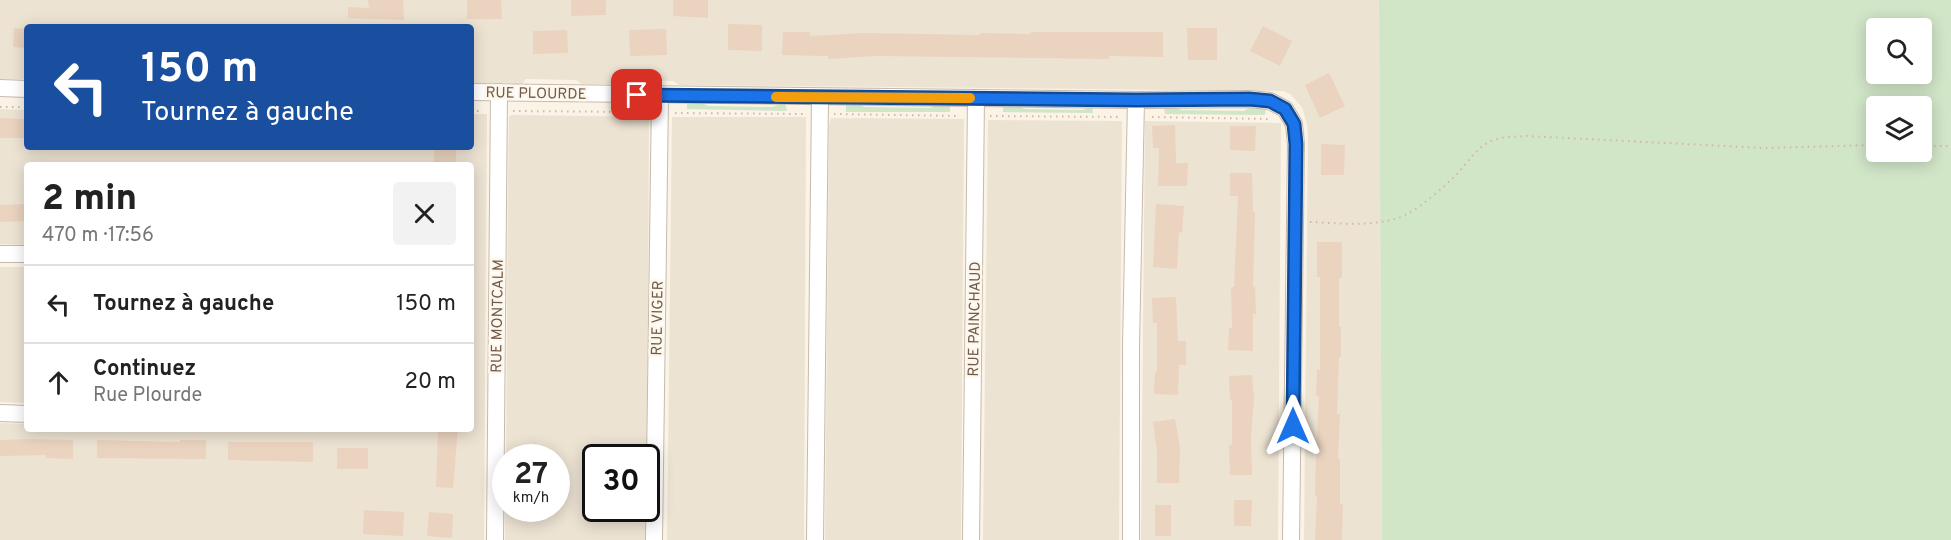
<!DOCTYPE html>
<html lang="fr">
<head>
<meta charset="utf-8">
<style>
	:root { --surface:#fff; --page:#f2f2f2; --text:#222; --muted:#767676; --line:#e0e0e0 }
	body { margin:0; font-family:Overpass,sans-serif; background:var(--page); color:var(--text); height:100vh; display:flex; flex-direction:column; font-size:22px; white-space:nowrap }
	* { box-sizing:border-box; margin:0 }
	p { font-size:20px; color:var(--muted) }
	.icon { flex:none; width:33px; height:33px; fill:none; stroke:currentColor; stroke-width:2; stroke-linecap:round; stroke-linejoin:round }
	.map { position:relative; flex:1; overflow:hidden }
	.drawer { position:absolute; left:24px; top:162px; width:450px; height:270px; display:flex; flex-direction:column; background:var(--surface); border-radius:6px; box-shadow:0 3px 15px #0003 }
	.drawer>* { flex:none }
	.guide { position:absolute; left:24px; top:24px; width:450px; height:126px; border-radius:6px; box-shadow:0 3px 15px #0003; background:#1a4fa0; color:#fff; overflow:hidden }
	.controls { position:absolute; left:1866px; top:18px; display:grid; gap:12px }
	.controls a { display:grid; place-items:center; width:66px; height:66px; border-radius:6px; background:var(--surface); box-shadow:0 3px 15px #0003; font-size:30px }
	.speed { position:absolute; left:492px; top:444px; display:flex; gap:12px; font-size:30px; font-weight:700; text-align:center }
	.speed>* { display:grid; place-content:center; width:78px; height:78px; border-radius:50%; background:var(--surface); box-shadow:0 3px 15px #0003; line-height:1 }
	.speed small { font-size:15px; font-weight:400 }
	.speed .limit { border:3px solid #111; border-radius:9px; background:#fff; color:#111 }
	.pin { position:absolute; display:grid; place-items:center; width:51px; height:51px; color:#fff; margin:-26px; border-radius:12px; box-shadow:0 3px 9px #0006 }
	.me { position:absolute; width:66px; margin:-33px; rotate:0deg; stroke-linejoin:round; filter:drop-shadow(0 0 4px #0008) }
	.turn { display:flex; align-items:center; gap:21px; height:126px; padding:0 18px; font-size:27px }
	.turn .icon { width:78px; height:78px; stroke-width:2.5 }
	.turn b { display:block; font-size:42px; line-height:51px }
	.round { display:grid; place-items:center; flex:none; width:63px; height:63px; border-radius:6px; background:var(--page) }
	.overview { display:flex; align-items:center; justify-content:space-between; height:102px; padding:0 18px }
	h1 { font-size:36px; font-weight:800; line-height:45px }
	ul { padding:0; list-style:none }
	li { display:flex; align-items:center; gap:18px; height:78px; padding:0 18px; border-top:2px solid var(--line) }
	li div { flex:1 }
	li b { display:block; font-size:22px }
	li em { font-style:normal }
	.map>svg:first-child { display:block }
	.residential { fill:#ede3d3 }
	.green { fill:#d1e5c7; fill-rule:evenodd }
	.building { fill:#ead3bf }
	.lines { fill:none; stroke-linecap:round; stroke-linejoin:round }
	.street-casing { stroke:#c7baac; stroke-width:18 }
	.path { stroke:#d0b8a5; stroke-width:2; stroke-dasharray:1.5 4.5; stroke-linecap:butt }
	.street { stroke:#fff; stroke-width:16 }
	.route-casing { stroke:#114b97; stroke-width:15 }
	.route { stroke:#1a73e8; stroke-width:10 }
	.slow { stroke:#f59e0b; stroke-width:10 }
	.labels { text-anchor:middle; stroke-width:5; stroke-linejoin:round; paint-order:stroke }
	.street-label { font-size:15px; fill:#705c4e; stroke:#fdf7ec }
</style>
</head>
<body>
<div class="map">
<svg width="1951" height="540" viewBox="0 0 1951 540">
	<rect width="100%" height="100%" fill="#faf3e6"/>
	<!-- residential -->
	<g class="residential">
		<path d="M0 0H1379L1382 540H1304L1308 134 1307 124 1302 107 1290 94 1283 91 679 85 673 81 629 80 624 84H582L576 80 526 79 522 84 471 83V27H27V79H0Z"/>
		<path d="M0 109 27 110V147H471V114H487L484 540H0V423L27 424V429H471V165H27V245L0 244Z"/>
		<path d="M511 115 649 117 647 490 646 458H596V508L646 509V540H505V472L506 508H556V458L506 457 508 183 509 117Z"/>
		<path d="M672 117H806L804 540H667Z"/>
		<path d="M831 118 964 119 961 540H825L829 127Z"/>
		<path d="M988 120 1122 121 1119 540H983Z"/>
		<path d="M1145 121 1281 123 1278 540H1141Z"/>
		<path d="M0 267H27V403L0 402Z"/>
	</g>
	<!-- green -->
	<g class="green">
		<path d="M1379 0H1951V540H1382ZM1876 28H1922V74H1876ZM1876 106H1922V152H1876Z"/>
		<path d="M687 102H700L708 106 772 107 785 103 787 111 687 109Z"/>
		<path d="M846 103H858L864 107 930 108 938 104H950V112H846Z"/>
		<path d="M1003 104 1014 105 1025 109 1083 110 1092 106 1093 113 1003 112Z"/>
		<path d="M1164 106 1174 107 1181 110 1244 111 1251 107H1266L1265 115 1165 114Z"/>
	</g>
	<!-- building -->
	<g class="building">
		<path d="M368 0H403L404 20 348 18V7L369 8Z"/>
		<path d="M467 0H501L502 19H467Z"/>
		<path d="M571 0H606V15L571 16Z"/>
		<path d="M673 0H708V18L673 16Z"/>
		<path d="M728 24 762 25V51L728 50Z"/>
		<path d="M1263 26 1292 41 1280 66 1250 51Z"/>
		<path d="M14 28 27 29V48L13 47Z"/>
		<path d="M1187 28H1217V60H1188Z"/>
		<path d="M666 29 667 55 630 56 629 30Z"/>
		<path d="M567 30 568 53 533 54V31Z"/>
		<path d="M783 32H810V36L864 33 980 35V33L1031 34V32H1163V57L1109 56V59L875 56 828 59V56L782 55Z"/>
		<path d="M1329 73 1345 106 1320 118 1305 85Z"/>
		<path d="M0 118 25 119 26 138H0Z"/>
		<path d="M1175 125 1176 163H1188L1187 186H1158L1159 148H1153L1152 126Z"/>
		<path d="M1230 126H1256L1255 151 1230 150Z"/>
		<path d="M1321 144 1345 145 1344 175H1321Z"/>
		<rect x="434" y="147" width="22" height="18"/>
		<path d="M1230 173H1252L1253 212H1255L1253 287H1255L1256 314H1253V351L1228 350 1229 328H1232L1231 287H1234L1238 196H1230Z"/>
		<path d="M27 204V221L0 222V205Z"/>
		<path d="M1156 204 1184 206 1182 233 1179 232 1177 269 1153 267Z"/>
		<path d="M1317 242H1342V278H1339V327H1341V357H1339L1337 414H1340L1338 459H1340V504H1343L1342 540H1315L1317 496H1315L1316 453 1319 396H1316L1317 370H1320V277H1317Z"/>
		<path d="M1176 297 1178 341H1186V365H1179L1178 395 1154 394 1155 371 1157 372V323H1153L1152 298Z"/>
		<path d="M1252 375 1254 399 1251 436 1252 475H1230L1229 445H1232V400H1230L1229 376Z"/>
		<path d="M1175 419 1180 448 1179 483H1157V451L1153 422Z"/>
		<path d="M438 429H458L453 488 436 487Z"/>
		<path d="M32 439 73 440V459L46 458V455L0 456V440Z"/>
		<path d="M97 440 180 442V440H206V459L97 458Z"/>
		<path d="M228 442H313V462L228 460Z"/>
		<rect x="337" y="448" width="31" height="21"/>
		<path d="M1234 500H1252L1251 526H1234Z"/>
		<rect x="1155" y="505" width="16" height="31"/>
		<path d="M364 510 404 512 403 536 363 534Z"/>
		<path d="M429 512 453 514 452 538 427 536Z"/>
	</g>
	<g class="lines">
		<defs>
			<g id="street">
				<path d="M0 88 27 89"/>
				<path d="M471 92 1136 100 1249 99 1270 101 1285 109 1294 124 1296 144 1291 540"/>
				<path d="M0 254H27"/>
				<path d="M0 413 27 414"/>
				<path d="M495 540 499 92"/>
				<path d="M654 540 660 95"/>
				<path d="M815 540 820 97"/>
				<path d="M971 540 976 98"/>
				<path d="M1131 540V346L1136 100"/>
			</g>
		</defs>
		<!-- street casing -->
		<use href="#street" class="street-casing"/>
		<!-- path -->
		<g class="path">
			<path d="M0 107H27"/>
			<path d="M471 111H483"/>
			<path d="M513 111 645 112"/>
			<path d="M675 113 804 114"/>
			<path d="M834 114 960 116"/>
			<path d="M990 116 1122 117"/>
			<path d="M1152 117 1269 119"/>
			<path d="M1922 146H1951"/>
			<path d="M1310 222C1339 223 1370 227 1398 218 1415 213 1445 186 1457 174 1468 162 1476 148 1491 141 1502 136 1515 137 1527 136L1764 148 1876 145"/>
		</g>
		<!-- street -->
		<use href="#street" class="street"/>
	</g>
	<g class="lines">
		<defs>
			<path id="route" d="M637 95 1136 100 1249 99 1270 101 1285 109 1294 124 1296 144 1293 426"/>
		</defs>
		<!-- route casing -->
		<use href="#route" class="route-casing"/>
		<!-- route -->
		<use href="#route" class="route"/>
		<!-- slow -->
		<path class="slow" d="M776 97 970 98"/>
	</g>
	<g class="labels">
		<!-- street labels -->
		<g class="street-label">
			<text transform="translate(536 93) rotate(1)" y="5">RUE PLOURDE</text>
			<text transform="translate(497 316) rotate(-89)" y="5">RUE MONTCALM</text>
			<text transform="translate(657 318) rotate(-89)" y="5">RUE VIGER</text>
			<text transform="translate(974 319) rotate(-89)" y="5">RUE PAINCHAUD</text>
		</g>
	</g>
</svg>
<div class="controls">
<a><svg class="icon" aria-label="search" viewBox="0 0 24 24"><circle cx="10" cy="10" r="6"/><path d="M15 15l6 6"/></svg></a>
<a><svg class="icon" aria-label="layers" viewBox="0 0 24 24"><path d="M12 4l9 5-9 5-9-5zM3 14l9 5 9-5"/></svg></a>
</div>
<div class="speed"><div>27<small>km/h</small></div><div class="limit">30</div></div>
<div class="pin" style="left:637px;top:95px;background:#d93025"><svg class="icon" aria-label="arrive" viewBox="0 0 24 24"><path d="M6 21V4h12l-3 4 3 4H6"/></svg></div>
<svg class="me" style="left:1293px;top:426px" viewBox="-20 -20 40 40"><path d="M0-17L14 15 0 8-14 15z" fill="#1a73e8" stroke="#fff" stroke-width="4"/></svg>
<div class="guide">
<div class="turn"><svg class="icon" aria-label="left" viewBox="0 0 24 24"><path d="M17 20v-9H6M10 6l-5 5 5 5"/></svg><div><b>150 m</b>Tournez à gauche</div></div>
</div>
<section class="drawer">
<div class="overview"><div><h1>2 min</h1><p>470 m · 17:56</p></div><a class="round"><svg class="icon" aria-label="close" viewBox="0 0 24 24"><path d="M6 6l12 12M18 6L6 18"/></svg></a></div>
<ul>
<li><svg class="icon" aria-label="left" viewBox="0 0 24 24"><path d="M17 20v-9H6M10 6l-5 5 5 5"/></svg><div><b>Tournez à gauche</b></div><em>150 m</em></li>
<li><svg class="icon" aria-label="ahead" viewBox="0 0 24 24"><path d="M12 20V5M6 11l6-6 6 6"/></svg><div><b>Continuez</b><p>Rue Plourde</p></div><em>20 m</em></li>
</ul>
</section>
</div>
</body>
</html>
